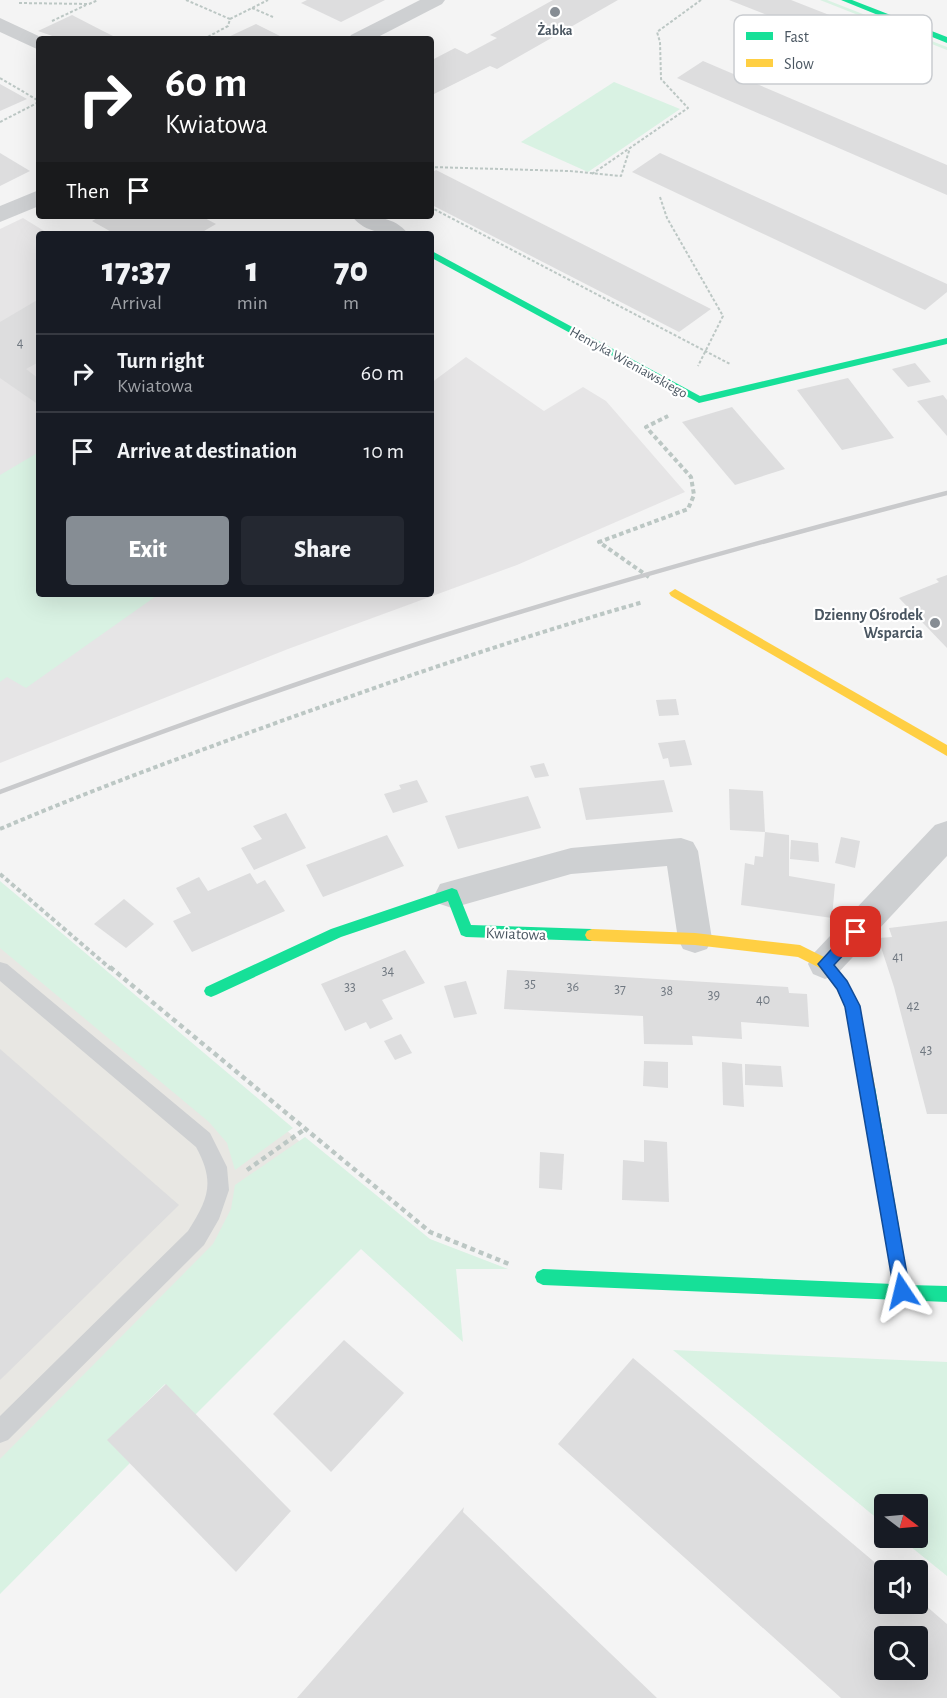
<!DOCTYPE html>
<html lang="en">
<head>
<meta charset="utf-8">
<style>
	:root { --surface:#171b24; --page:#242831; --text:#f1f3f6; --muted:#9ea1a6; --line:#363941; --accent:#868d94 }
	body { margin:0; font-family:"Alegreya Sans",sans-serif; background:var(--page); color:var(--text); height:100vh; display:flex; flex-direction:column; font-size:22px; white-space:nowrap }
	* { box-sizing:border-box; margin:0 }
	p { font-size:20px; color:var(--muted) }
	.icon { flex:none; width:33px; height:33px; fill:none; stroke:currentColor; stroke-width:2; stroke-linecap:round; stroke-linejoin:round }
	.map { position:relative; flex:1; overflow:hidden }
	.details { position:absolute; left:36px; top:231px; width:398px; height:366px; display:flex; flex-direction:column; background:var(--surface); border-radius:6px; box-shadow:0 6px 24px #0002 }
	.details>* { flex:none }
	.top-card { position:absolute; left:36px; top:36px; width:398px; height:183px; border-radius:6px; box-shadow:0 6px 24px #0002; background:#202124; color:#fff; overflow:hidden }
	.needle { width:39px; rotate:106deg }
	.fabs { position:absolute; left:874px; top:1494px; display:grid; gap:12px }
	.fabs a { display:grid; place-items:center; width:54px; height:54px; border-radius:6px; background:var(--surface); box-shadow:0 6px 24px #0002; font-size:30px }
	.pin { position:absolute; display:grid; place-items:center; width:51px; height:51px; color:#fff; margin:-26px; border-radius:12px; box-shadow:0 3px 9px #0006 }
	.me { position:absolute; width:66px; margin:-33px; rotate:350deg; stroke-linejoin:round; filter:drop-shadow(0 0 4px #0008) }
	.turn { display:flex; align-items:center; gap:21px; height:126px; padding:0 30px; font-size:27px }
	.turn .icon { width:78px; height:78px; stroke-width:2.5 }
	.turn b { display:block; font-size:42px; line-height:51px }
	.then { display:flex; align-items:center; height:57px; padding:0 30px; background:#0003; gap:12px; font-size:22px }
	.eta { display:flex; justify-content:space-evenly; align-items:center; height:102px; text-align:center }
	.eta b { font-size:36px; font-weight:800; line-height:42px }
	.cta { display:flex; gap:12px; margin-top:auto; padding:12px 30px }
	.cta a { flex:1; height:69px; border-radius:6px; background:var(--accent); color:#fff; font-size:24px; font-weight:800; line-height:69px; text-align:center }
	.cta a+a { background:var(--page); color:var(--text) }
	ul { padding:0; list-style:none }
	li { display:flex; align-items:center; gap:18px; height:78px; padding:0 30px; border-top:2px solid var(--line) }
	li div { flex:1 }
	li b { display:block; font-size:22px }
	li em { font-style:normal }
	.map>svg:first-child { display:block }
	.commercial { fill:#e8e7e3 }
	.education { fill:#e6e5e6 }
	.green { fill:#d9f2e3 }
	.building { fill:#ddddde; fill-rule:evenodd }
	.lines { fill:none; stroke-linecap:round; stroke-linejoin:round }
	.path-far2 { stroke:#bcc7c4; stroke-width:2; stroke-dasharray:3 2; stroke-linecap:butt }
	.path-far1 { stroke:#bcc7c4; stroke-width:4; stroke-dasharray:4.5 3; stroke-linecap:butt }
	.path { stroke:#bcc7c4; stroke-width:4.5; stroke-dasharray:5 4; stroke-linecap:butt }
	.lane { fill:#ced0d2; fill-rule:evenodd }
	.street { fill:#ced0d2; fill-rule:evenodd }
	.fast { fill:#16e098; fill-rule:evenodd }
	.slow { fill:#ffcf43; fill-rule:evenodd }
	.rail { stroke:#c9cacc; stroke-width:4.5 }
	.route { fill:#1a73e8; stroke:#114b97; stroke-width:1.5 }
	.poi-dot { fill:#868d94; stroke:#fff; stroke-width:2 }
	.labels { text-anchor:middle; stroke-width:4.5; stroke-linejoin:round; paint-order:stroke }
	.far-poi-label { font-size:14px; font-weight:bold; fill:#4a5661; stroke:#fff }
	.number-label { font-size:14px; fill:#707881 }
	.far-street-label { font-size:14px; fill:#4a5661; stroke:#fff }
	.poi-label { font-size:16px; font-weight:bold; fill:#4a5661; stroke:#fff; text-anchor:end }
	.street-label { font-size:16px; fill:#4a5661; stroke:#fff }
	.key { fill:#fff; stroke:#c9ccd0; stroke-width:1.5 }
	.key-label { font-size:16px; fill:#4a5661 }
</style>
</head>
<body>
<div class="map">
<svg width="947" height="1698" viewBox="0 0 947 1698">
	<rect width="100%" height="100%" fill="#f4f4f4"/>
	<!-- commercial -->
	<path class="commercial" d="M0 892 328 1165 0 1476Z"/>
	<!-- education -->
	<path class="education" d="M23 218 49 234H39V594H430L431 383 466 357 544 411 583 387 606 401 685 492 517 565 288 649 0 763V229Z"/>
	<!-- green -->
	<g class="green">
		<path d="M820 0H827L947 47V50Z"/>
		<path d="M614 82 680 109 588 172 521 142Z"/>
		<path d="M39 452V594H159L26 688 7 677 0 682V475Z"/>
		<path d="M0 881 293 1128 235 1170 227 1143 209 1122 0 948Z"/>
		<path d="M305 1137 430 1239 508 1269H456L463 1342 361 1249 195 1415 165 1384 108 1440 130 1463 0 1594V1459L213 1244 231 1209 235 1185Z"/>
		<path d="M673 1350 947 1362V1576L900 1538H918V1504H885V1525Z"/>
	</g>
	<!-- building -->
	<g class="building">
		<path d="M307 0H385L341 22 301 3Z"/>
		<path d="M553 0H618L497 69 490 66 430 96V61L455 48 467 54 497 38 490 35Z"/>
		<path d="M729 0H791L916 49 893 65Z"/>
		<path d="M72 15 103 31 119 39H61L38 31Z"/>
		<path d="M256 24 286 39H224Z"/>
		<path d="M703 61 947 165V195L677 78Z"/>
		<path d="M0 84 27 99 0 111Z"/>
		<path d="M0 153 30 171 0 186Z"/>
		<path d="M660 153 947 284V292L925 310 632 172Z"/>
		<path d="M436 170 711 309 679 332 430 204V174Z"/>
		<path d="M101 216H201L216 224 199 234H115L92 221Z"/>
		<path d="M39 299V362L26 369 39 379V405L0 378V322Z"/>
		<path d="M915 363 931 382 908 387 892 369Z"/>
		<path d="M848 378 894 438 842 450 797 390Z"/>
		<path d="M943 395 947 400V436L917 401Z"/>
		<path d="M732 407 785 469 735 485 682 422Z"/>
		<path d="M947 575V648L899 598 939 582 936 579Z"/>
		<path d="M676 699 679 715 659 716 656 700Z"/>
		<path d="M685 740 692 765 670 767 668 758 663 759 658 743Z"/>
		<path d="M544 763 549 776 535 778 530 766Z"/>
		<path d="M417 780 428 802 393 813 384 794 401 789 399 785Z"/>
		<path d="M664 780 673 812 586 820 579 788Z"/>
		<path d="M729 789 763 791 765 832 730 830Z"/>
		<path d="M528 796 541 828 458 849 445 816Z"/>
		<path d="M286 813 306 848 254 870 241 848 262 839 253 826Z"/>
		<path d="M765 832 789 835V876L835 884 832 918 741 905 745 863 754 865 755 856 763 857Z"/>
		<path d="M387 835 404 866 323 897 306 865Z"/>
		<path d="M841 837 860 841 855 868 835 863Z"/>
		<path d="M791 840 818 843 819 862 790 859Z"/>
		<path d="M250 873 257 884 265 880 285 911 192 952 173 921 191 913 176 888 199 877 208 891Z"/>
		<path d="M124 899 154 924 126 948 94 924Z"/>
		<path d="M947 921V1114H927L894 987 878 938 892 937 889 928Z"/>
		<path d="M405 950 425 983 382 1000 393 1019 370 1029 366 1022 345 1031 321 984Z"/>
		<path d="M507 970 788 987 789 993 807 994 809 1027 741 1022 742 1039 692 1036 693 1045 644 1044 643 1016 504 1009Z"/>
		<path d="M466 981 477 1014 454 1018 444 986Z"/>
		<path d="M401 1034 412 1053 395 1060 384 1041Z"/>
		<path d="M0 1049 179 1205 0 1380Z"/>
		<path d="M644 1061 668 1062V1088L643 1086Z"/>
		<path d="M722 1062 742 1064 744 1107 723 1105Z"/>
		<path d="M745 1064 781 1066 783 1087 745 1085Z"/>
		<path d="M644 1140 667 1142 669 1202 622 1200 623 1160 644 1162Z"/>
		<path d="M540 1152 564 1154 562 1190 539 1188Z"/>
		<path d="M344 1340 404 1393 331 1472 273 1414Z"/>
		<path d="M633 1358 885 1571V1604H918V1599L947 1624V1698H841L558 1444ZM885 1636H918V1670H885Z"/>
		<path d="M166 1384 291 1511 236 1572 107 1440Z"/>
		<path d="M464 1507 463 1512 657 1698H297Z"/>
	</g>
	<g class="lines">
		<!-- path-far2 -->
		<g class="path-far2">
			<path d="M186 0 230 19 228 26 204 39"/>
			<path d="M19 3 89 4 98 0"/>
			<path d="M252 8 273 17"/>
			<path d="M230 19 268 0"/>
			<path d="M52 21 86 5"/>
			<path d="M0 78 39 101"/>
			<path d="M0 122 39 102"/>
			<path d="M430 167 569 171 621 176 630 148"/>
			<path d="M592 174 688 108 661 79 660 42 657 32 701 0"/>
			<path d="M660 197 667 218 723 316 698 366"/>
			<path d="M430 207 730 364"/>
			<path d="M666 417 668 416"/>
		</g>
		<!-- path-far1 -->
		<g class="path-far1">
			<path d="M649 577 599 542 688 509 694 495 691 477 646 427 668 416"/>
			<path d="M0 829C75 797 152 768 229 740 366 690 503 642 643 602"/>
			<path d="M0 874 111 969"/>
		</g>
		<!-- path -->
		<g class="path">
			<path d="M110 967 430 1232 509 1264"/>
			<path d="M247 1170 305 1129"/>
		</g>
		<!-- lane -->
		<path class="lane" d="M0 962 7 964 210 1133 227 1167 229 1190 219 1219 204 1245 8 1440 0 1443V1416L188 1231C209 1198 215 1182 196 1147L0 981Z"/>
		<!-- street -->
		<g class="street">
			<path d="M420 0H445L442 4 374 39H348L351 35Z"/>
			<path d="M0 18 45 39H39V50L0 32Z"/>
			<path d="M39 190V206L0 222V206Z"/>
			<path d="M352 216C372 216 395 216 408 234 388 234 365 234 352 216Z"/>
			<path d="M947 821V856L837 974 825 979 813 974 808 964 813 954 935 825Z"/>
			<path d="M681 838 693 842 698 851 712 939 707 949 695 953 683 949 678 939 667 866 571 874 452 908 440 904 435 894 440 884 571 848Z"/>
		</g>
		<!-- fast -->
		<g class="fast">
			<path d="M841 0H852L947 37V43Z"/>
			<path d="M430 250 700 396 947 338V344L699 403 430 257Z"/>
			<path d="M452 888 457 890 471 925 592 929 597 931 599 935 597 939 592 941 466 937 461 935 448 901 341 937 216 995 211 997 206 995 204 991 206 987 331 929Z"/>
			<path d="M867 1080 872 1082 875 1087 909 1285 947 1286V1302L543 1285 537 1282 535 1277 537 1272 543 1269 893 1284 859 1087 862 1082Z"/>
		</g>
		<!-- slow -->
		<g class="slow">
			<path d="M675 589 947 745V756L671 596 669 593Z"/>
			<path d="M592 929 695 933 800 945 830 960 847 981 860 1007 875 1087 872 1092 867 1094 862 1092 859 1087 846 1007 837 989 820 968 798 957 695 945 592 941 587 939 585 935 587 931Z"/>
		</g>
		<!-- rail -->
		<path class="rail" d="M0 792C156 733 312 676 471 627 629 578 787 534 947 493"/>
	</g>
	<!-- route -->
	<path class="route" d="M856 926 861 928 863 932 861 936 834 965 847 981 860 1006 910 1291 908 1297 902 1299 896 1297 894 1291 845 1007 837 989 818 964 851 928Z"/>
	<!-- markers -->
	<g class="poi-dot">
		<circle cx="555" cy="12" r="6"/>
		<circle cx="935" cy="623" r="6"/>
	</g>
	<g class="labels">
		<!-- far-poi labels -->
		<g class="far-poi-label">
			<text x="555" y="35">Żabka</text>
		</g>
		<!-- number labels -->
		<g class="number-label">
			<text x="20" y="347">4</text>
			<text x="898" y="961">41</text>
			<text x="388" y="975">34</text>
			<text x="530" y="988">35</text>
			<text x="350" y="991">33</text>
			<text x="573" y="991">36</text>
			<text x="620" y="993">37</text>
			<text x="667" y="995">38</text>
			<text x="714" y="999">39</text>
			<text x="763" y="1004">40</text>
			<text x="913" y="1010">42</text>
			<text x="926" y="1054">43</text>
		</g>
		<!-- far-street labels -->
		<g class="far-street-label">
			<text transform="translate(629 362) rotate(29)" y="5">Henryka Wieniawskiego</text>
		</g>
		<!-- poi labels -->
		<g class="poi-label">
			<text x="923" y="620">Dzienny Ośrodek<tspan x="923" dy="18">Wsparcia</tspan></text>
		</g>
		<!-- street labels -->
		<g class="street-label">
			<text transform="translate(516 933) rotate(2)" y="6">Kwiatowa</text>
		</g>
	</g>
	<!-- legend -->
	<rect x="734" y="15" width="198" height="69" rx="9" class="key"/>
	<rect x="746" y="32" width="27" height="8" fill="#16e098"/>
	<rect x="746" y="59" width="27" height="8" fill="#ffcf43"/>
	<g class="key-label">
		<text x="784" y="42">Fast</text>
		<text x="784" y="69">Slow</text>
	</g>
</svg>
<div class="fabs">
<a><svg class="needle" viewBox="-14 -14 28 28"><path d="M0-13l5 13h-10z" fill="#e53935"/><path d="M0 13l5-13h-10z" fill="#9ea1a6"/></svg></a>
<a><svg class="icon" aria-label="sound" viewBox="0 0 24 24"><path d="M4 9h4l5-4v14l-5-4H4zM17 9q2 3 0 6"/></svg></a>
<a><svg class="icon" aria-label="search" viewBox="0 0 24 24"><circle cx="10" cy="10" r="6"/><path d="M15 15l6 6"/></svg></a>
</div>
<div class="pin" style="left:856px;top:932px;background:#d93025"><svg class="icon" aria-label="arrive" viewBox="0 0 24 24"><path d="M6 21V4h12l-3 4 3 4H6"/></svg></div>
<svg class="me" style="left:902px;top:1291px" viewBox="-20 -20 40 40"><path d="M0-17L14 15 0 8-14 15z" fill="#1a73e8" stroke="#fff" stroke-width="4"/></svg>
<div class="top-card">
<div class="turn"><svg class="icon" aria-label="right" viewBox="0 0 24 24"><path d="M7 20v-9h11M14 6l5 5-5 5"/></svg><div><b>60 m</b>Kwiatowa</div></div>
<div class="then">Then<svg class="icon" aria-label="arrive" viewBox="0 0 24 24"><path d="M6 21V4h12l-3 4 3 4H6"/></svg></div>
</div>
<section class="details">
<div class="eta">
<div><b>17:37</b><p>Arrival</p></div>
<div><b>1</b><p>min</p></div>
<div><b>70</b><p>m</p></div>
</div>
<ul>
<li><svg class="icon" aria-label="right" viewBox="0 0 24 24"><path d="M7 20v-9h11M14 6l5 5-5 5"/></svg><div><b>Turn right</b><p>Kwiatowa</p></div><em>60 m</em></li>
<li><svg class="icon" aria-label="arrive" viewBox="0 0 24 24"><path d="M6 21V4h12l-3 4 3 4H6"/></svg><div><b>Arrive at destination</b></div><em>10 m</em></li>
</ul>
<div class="cta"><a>Exit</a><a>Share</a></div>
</section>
</div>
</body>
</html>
